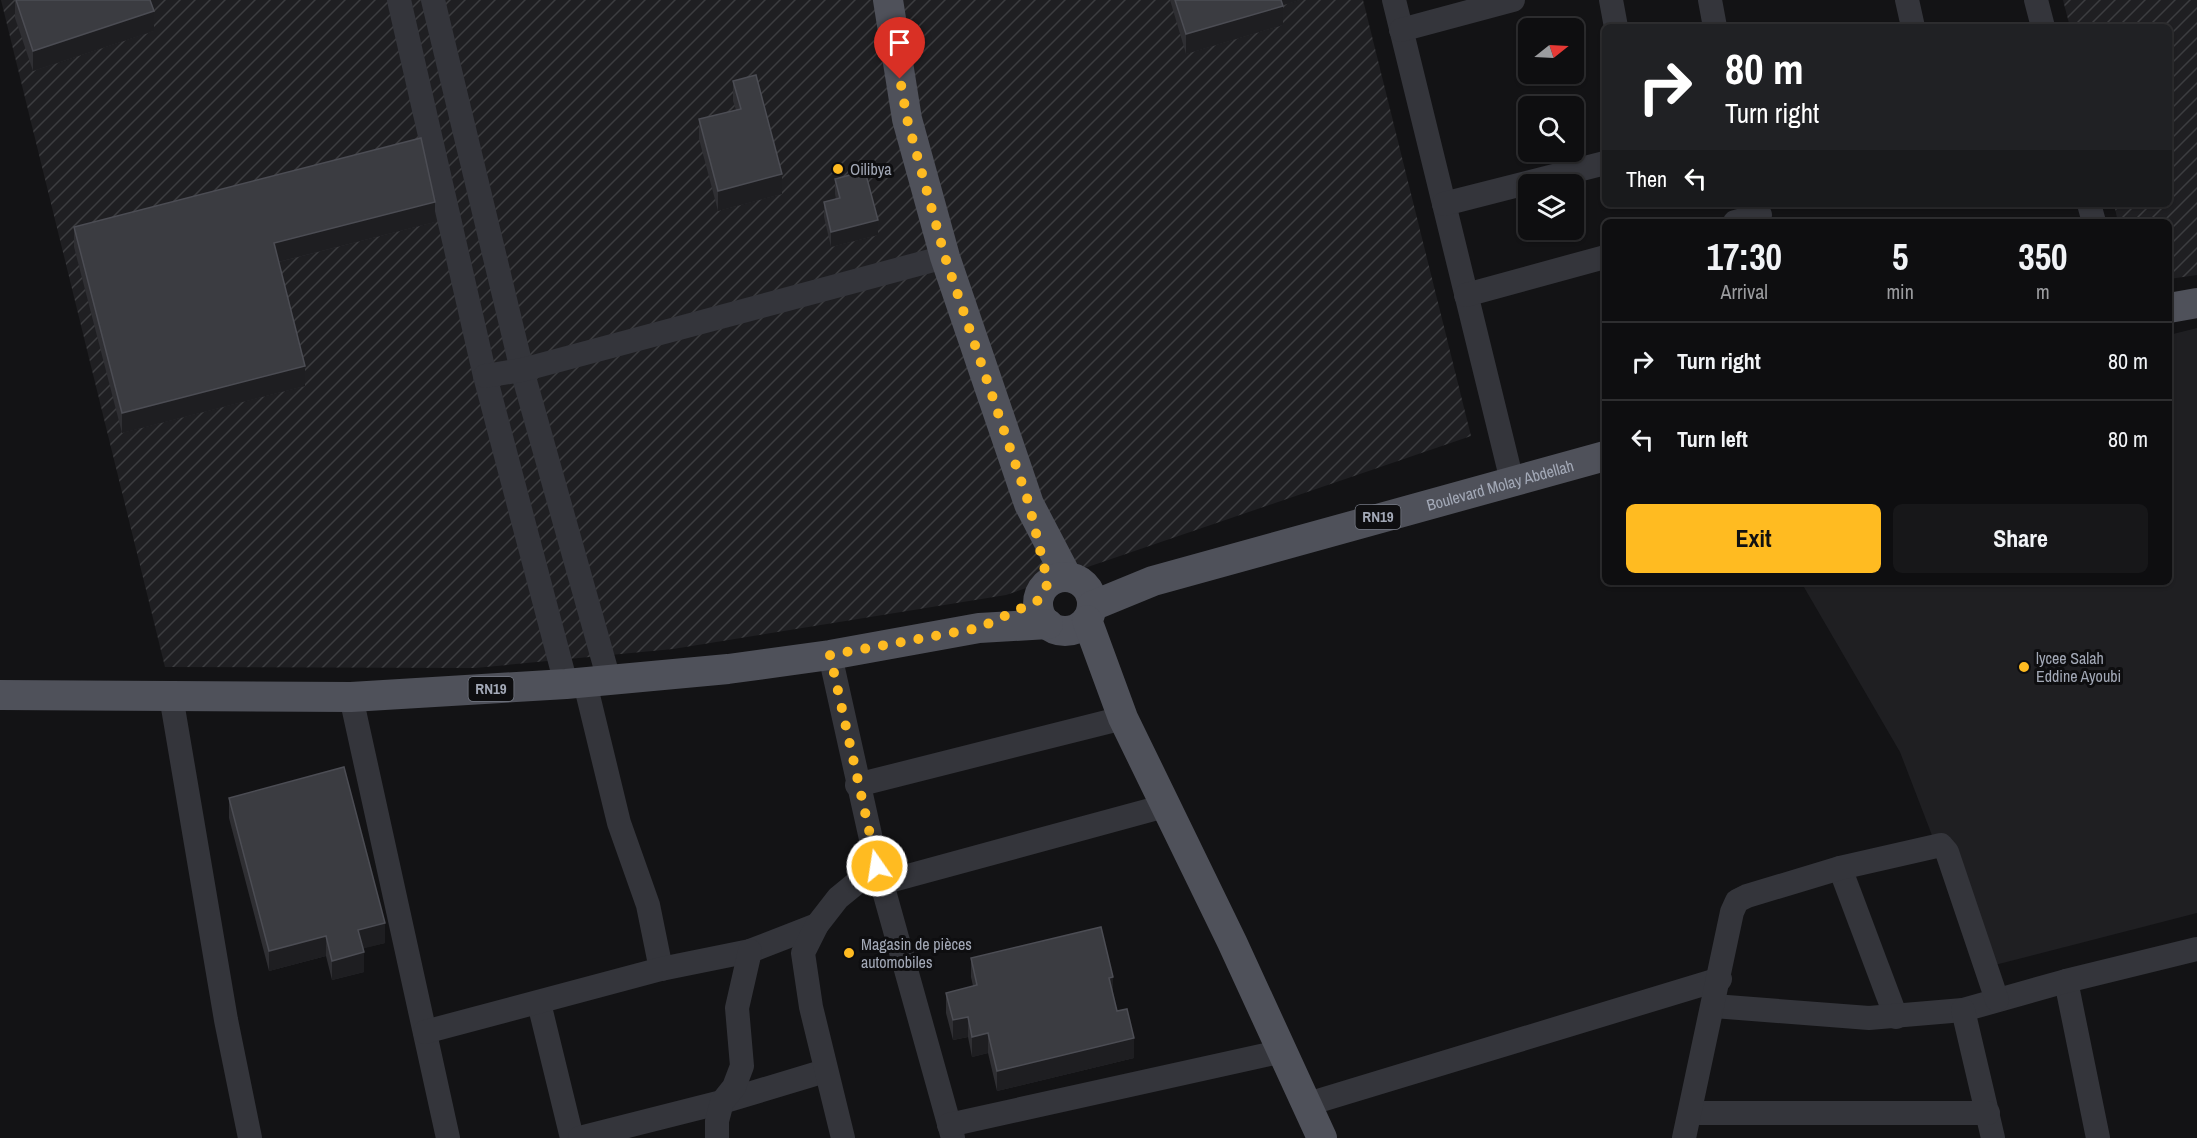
<!DOCTYPE html>
<html lang="en">
<head>
<meta charset="utf-8">
<style>
	:root { --surface:#0e0e10; --page:#171719; --text:#f1f3f6; --muted:#9b9c9f; --line:#2e2e30; --accent:#ffbb21 }
	body { margin:0; font-family:"Archivo Narrow",sans-serif; background:var(--page); color:var(--text); height:100vh; display:flex; flex-direction:column; font-size:22px; white-space:nowrap }
	* { box-sizing:border-box; margin:0 }
	p { font-size:20px; color:var(--muted) }
	.icon { flex:none; width:33px; height:33px; fill:none; stroke:currentColor; stroke-width:2; stroke-linecap:round; stroke-linejoin:round }
	.map { position:relative; flex:1; overflow:hidden }
	.side { position:absolute; left:1602px; top:219px; width:570px; height:366px; display:flex; flex-direction:column; background:var(--surface); border-radius:9px; box-shadow:0 2px 4px #0004,0 0 0 2px var(--line) }
	.side>* { flex:none }
	.hud { position:absolute; left:1602px; top:24px; width:570px; height:183px; border-radius:9px; box-shadow:0 2px 4px #0004,0 0 0 2px var(--line); background:#202124; color:#fff; overflow:hidden }
	.needle { width:39px; rotate:72deg }
	.tools { position:absolute; left:1518px; top:18px; display:grid; gap:12px }
	.tools a { display:grid; place-items:center; width:66px; height:66px; border-radius:9px; background:var(--surface); box-shadow:0 2px 4px #0004,0 0 0 2px var(--line); font-size:30px }
	.pin { position:absolute; display:grid; place-items:center; width:51px; height:51px; color:#fff; margin:-62px -26px; border-radius:50% 50% 50% 0; rotate:-45deg; box-shadow:0 0 6px #0007 }
	.pin .icon { rotate:45deg }
	.me { position:absolute; width:66px; margin:-33px; rotate:347deg; stroke-linejoin:round; filter:drop-shadow(0 0 4px #0008) }
	.turn { display:flex; align-items:center; gap:21px; height:126px; padding:0 24px; font-size:27px }
	.turn .icon { width:78px; height:78px; stroke-width:2.5 }
	.turn b { display:block; font-size:42px; line-height:51px }
	.then { display:flex; align-items:center; height:57px; padding:0 24px; background:#0003; gap:12px; font-size:22px }
	.eta { display:flex; justify-content:space-evenly; align-items:center; height:102px; text-align:center }
	.eta b { font-size:36px; font-weight:700; line-height:42px }
	.primary-button { display:flex; gap:12px; margin-top:auto; padding:12px 24px }
	.primary-button a { flex:1; height:69px; border-radius:9px; background:var(--accent); color:#111; font-size:24px; font-weight:700; line-height:69px; text-align:center }
	.primary-button a+a { background:var(--page); color:var(--text) }
	ul { padding:0; list-style:none }
	li { display:flex; align-items:center; gap:18px; height:78px; padding:0 24px; border-top:2px solid var(--line) }
	li div { flex:1 }
	li b { display:block; font-size:22px }
	li em { font-style:normal }
	.map>svg:first-child { display:block }
	.built { fill:#1f1f22 }
	.industrial { fill:url(#industrial-furrows) }
	.lines { fill:none; stroke-linecap:round; stroke-linejoin:round }
	.minor { stroke:#34353b; stroke-width:24 }
	.major { stroke:#4f515a; stroke-width:30 }
	.wall { fill:#2f2f33 }
	.shaded-wall { fill:#1e1e21 }
	.building { fill:#3b3c41; stroke:#4c4d54; stroke-width:1.5 }
	.route { stroke:#ffbb21; stroke-width:10; stroke-dasharray:0 18 }
	.poi-dot { fill:#ffbb21; stroke:#0e0e10; stroke-width:2 }
	.labels { text-anchor:middle; stroke-width:6; stroke-linejoin:round; paint-order:stroke }
	.shield { fill:#0e0e10; stroke:#767a85; stroke-width:1.5 }
	.shield-label { font-size:15px; font-weight:bold; fill:#a3a9b7 }
	.poi-label { font-size:16px; fill:#a3a9b7; stroke:#0e0e10; text-anchor:start }
	.street-label { font-size:16px; fill:#a3a9b7; stroke:#0e0e10 }
</style>
</head>
<body>
<div class="map">
<svg width="2197" height="1138" viewBox="0 0 2197 1138">
	<defs>
		<pattern id="industrial-furrows" width="10" height="10" patternUnits="userSpaceOnUse" patternTransform="scale(1.5)"><rect width="10" height="10" fill="#1f1f22"/><path d="M-1 1l2-2M0 10L10 0M9 11l2-2" fill="none" stroke="#3c3d40"/></pattern>
	</defs>
	<rect width="100%" height="100%" fill="#131315"/>
	<!-- built -->
	<path class="built" d="M2197 328V913L1983 968 1900 752 1801 582H2169V335Z"/>
	<!-- industrial -->
	<g class="industrial">
		<path d="M1 0H1363L1471 436 1006 595 673 649 475 668 165 667Z"/>
		<path d="M2063 0H2197V275L2169 279V222H2118L2114 204H2169V27H2070Z"/>
	</g>
	<g class="lines">
		<!-- minor -->
		<g class="minor">
			<path d="M399 0 485 376 566 684"/>
			<path d="M433 0 522 370 609 680"/>
			<path d="M1394 0 1512 481"/>
			<path d="M1611 0 1616 27"/>
			<path d="M1710 0 1715 27"/>
			<path d="M1907 0 1913 27"/>
			<path d="M2036 0 2043 27"/>
			<path d="M1401 30 1513 0"/>
			<path d="M1444 204 1605 163"/>
			<path d="M2089 204 2094 222"/>
			<path d="M1735 222 1760 215"/>
			<path d="M1466 295 1605 257"/>
			<path d="M485 376 522 370 945 257"/>
			<path d="M830 655 877 866 953 1138"/>
			<path d="M585 683 619 823 648 905 661 969"/>
			<path d="M171 696 226 1020 250 1138"/>
			<path d="M351 697 448 1138"/>
			<path d="M857 785 1123 718"/>
			<path d="M1840 868 1896 1017"/>
			<path d="M882 883 1165 806"/>
			<path d="M2066 981 2098 1138"/>
			<path d="M539 1003 572 1138"/>
			<path d="M1714 1006 1869 1018 1963 1010 2066 981 2197 949"/>
			<path d="M1963 1010 1993 1138"/>
			<path d="M425 1032 661 969 750 951 817 925"/>
			<path d="M1308 1104 1720 979"/>
			<path d="M1690 1113H1988"/>
			<path d="M949 1125 1283 1051"/>
			<path d="M580 1138 722 1102 825 1071"/>
			<path d="M717 1138V1121L722 1102 734 1087 742 1066 737 1008 750 951"/>
			<path d="M843 1138 811 1007 803 953 817 925 838 898 877 866"/>
			<path d="M1684 1138 1732 912 1737 901 1747 896 1840 868 1941 845 1947 852 1997 1000"/>
		</g>
		<!-- major -->
		<g class="major">
			<path d="M888 0 907 119 945 257 1029 504 1067 577"/>
			<path d="M2169 308 2197 303"/>
			<circle cx="1065" cy="604" r="27"/>
			<path id="s1" d="M1092 606 1153 581 1605 456"/>
			<path d="M1087 620 1123 718 1232 942 1322 1138"/>
			<path d="M0 695 351 697 566 684 728 669 830 655 979 628 1048 624"/>
		</g>
	</g>
	<!-- wall -->
	<g class="wall">
		<path d="M15 0H150L154 31 33 71 15 18Z"/>
		<path d="M1170 0H1300L1283 5V25L1186 54Z"/>
		<path d="M733 81 782 194 718 211 699 139V119L736 110 733 101Z"/>
		<path d="M835 179 878 235 831 247 824 217V202L836 199 835 194Z"/>
		<path d="M435 222 279 262 305 386 122 433 74 247V227Z"/>
		<path d="M229 798 385 943 363 948 364 972 332 980 326 956 269 971 229 818Z"/>
		<path d="M971 958 1113 993 1117 1011 1134 1058 997 1091 988 1053 972 1057 968 1037 953 1040 946 1013V993L973 986 971 977Z"/>
	</g>
	<!-- shaded-wall -->
	<g class="shaded-wall">
		<path d="M1277 0H1300L1277 7Z"/>
		<path d="M1283 6V25L1186 54V34Z"/>
		<path d="M154 11V31L33 71V51Z"/>
		<path d="M782 174V194L718 211V191Z"/>
		<path d="M435 202V222L274 263V243Z"/>
		<path d="M878 220V235L831 247V232Z"/>
		<path d="M305 366V386L122 433V413Z"/>
		<path d="M385 923V943L358 950V930Z"/>
		<path d="M326 936V956L269 971V951Z"/>
		<path d="M364 952V972L332 980V961Z"/>
		<path d="M1113 977V997L1109 978Z"/>
		<path d="M968 1017V1037L953 1040V1020Z"/>
		<path d="M988 1033V1053L972 1057V1037Z"/>
		<path d="M1134 1038V1058L997 1091V1071Z"/>
	</g>
	<!-- building -->
	<g class="building">
		<path d="M16 0H150L154 11 33 51Z"/>
		<path d="M1175 0H1281L1283 6 1186 34Z"/>
		<path d="M756 75 782 174 718 191 699 119 741 109 733 81Z"/>
		<path d="M421 138 435 202 274 243 305 366 122 413 74 227Z"/>
		<path d="M865 171 878 220 831 232 824 202 840 198 835 179Z"/>
		<path d="M344 767 385 923 358 930 364 952 332 961 326 936 269 951 229 798Z"/>
		<path d="M1101 927 1113 977 1109 978 1117 1011 1127 1009 1134 1038 997 1071 988 1033 972 1037 968 1017 953 1020 946 993 977 985 971 958Z"/>
	</g>
	<g class="lines">
		<!-- route -->
		<path class="route" d="M877 866 830 655 979 628 1039 600 1048 583 1029 504 945 257 907 119 900 79"/>
	</g>
	<!-- markers -->
	<g class="poi-dot">
		<circle cx="838" cy="169" r="6"/>
		<circle cx="2024" cy="667" r="6"/>
		<circle cx="849" cy="953" r="6"/>
	</g>
	<g class="labels">
		<!-- shield labels -->
		<g class="shield">
			<rect x="1355.5" y="505" width="45" height="24" rx="4.5"/>
			<rect x="468.5" y="677" width="45" height="24" rx="4.5"/>
		</g>
		<g class="shield-label">
			<text x="1378" y="522">RN19</text>
			<text x="491" y="694">RN19</text>
		</g>
		<!-- poi labels -->
		<g class="poi-label">
			<text x="850" y="175">Oilibya</text>
			<text x="2036" y="664">lycee Salah<tspan x="2036" dy="18">Eddine Ayoubi</tspan></text>
			<text x="861" y="950">Magasin de pièces<tspan x="861" dy="18">automobiles</tspan></text>
		</g>
		<!-- street labels -->
		<g class="street-label">
			<text dy="6" stroke="none"><textPath href="#s1" startOffset="426">Boulevard Molay Abdellah</textPath></text>
		</g>
	</g>
</svg>
<div class="tools">
<a><svg class="needle" viewBox="-14 -14 28 28"><path d="M0-13l5 13h-10z" fill="#e53935"/><path d="M0 13l5-13h-10z" fill="#9b9c9f"/></svg></a>
<a><svg class="icon" aria-label="search" viewBox="0 0 24 24"><circle cx="10" cy="10" r="6"/><path d="M15 15l6 6"/></svg></a>
<a><svg class="icon" aria-label="layers" viewBox="0 0 24 24"><path d="M12 4l9 5-9 5-9-5zM3 14l9 5 9-5"/></svg></a>
</div>
<div class="pin" style="left:900px;top:79px;background:#d93025"><svg class="icon" aria-label="arrive" viewBox="0 0 24 24"><path d="M6 21V4h12l-3 4 3 4H6"/></svg></div>
<svg class="me" style="left:877px;top:866px" viewBox="-20 -20 40 40"><circle r="17" fill="#ffbb21" stroke="#fff" stroke-width="3"/><path d="M0-11L8 9 0 5-8 9z" fill="#fff"/></svg>
<div class="hud">
<div class="turn"><svg class="icon" aria-label="right" viewBox="0 0 24 24"><path d="M7 20v-9h11M14 6l5 5-5 5"/></svg><div><b>80 m</b>Turn right</div></div>
<div class="then">Then<svg class="icon" aria-label="left" viewBox="0 0 24 24"><path d="M17 20v-9H6M10 6l-5 5 5 5"/></svg></div>
</div>
<section class="side">
<div class="eta">
<div><b>17:30</b><p>Arrival</p></div>
<div><b>5</b><p>min</p></div>
<div><b>350</b><p>m</p></div>
</div>
<ul>
<li><svg class="icon" aria-label="right" viewBox="0 0 24 24"><path d="M7 20v-9h11M14 6l5 5-5 5"/></svg><div><b>Turn right</b></div><em>80 m</em></li>
<li><svg class="icon" aria-label="left" viewBox="0 0 24 24"><path d="M17 20v-9H6M10 6l-5 5 5 5"/></svg><div><b>Turn left</b></div><em>80 m</em></li>
</ul>
<div class="primary-button"><a>Exit</a><a>Share</a></div>
</section>
</div>
</body>
</html>
